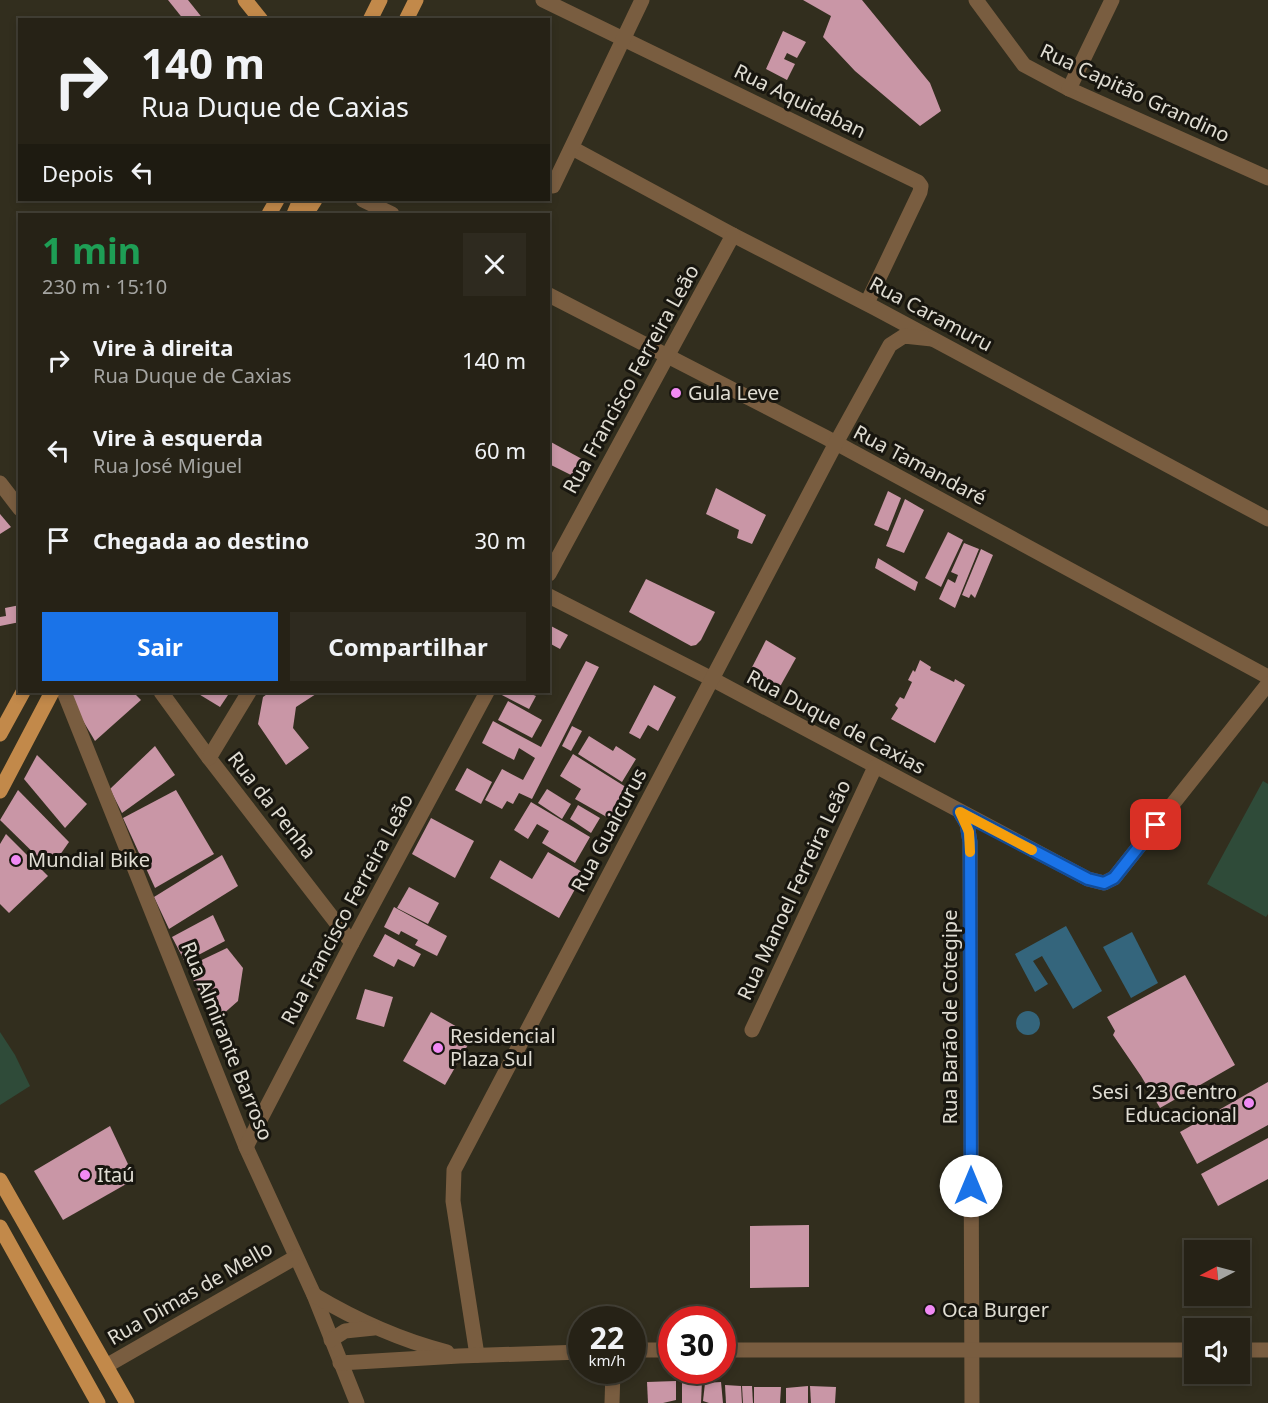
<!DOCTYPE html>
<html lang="pt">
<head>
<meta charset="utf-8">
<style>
	:root { --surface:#262216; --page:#2e2a1f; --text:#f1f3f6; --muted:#a4a4a1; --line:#423f35; --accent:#1a73e8 }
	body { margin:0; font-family:"Noto Sans",sans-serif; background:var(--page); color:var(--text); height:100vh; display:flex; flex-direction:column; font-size:22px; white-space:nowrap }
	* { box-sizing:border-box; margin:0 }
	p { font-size:20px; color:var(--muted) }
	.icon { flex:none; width:33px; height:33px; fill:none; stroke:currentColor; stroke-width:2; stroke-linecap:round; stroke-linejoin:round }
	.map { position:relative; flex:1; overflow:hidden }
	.sheet { position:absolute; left:18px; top:213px; width:532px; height:480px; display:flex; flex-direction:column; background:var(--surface); border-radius:0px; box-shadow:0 3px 9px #0003,0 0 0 2px var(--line) }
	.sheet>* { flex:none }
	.banner { position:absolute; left:18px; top:18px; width:532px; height:183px; border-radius:0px; box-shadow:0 3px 9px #0003,0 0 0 2px var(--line); background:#262216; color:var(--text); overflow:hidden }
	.needle { width:39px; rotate:264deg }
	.controls { position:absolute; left:1184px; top:1240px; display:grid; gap:12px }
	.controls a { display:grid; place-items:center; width:66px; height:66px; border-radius:0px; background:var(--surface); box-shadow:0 3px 9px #0003,0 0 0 2px var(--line); font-size:30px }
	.speed { position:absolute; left:568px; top:1306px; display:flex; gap:12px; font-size:30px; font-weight:700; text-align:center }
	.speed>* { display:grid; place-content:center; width:78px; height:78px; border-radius:50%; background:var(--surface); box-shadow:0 3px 9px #0003,0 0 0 2px var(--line); line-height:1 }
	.speed small { font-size:15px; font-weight:400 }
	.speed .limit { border:9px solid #d22; background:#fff; color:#111 }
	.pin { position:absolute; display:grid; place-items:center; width:51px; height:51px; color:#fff; margin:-26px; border-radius:12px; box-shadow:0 3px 9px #0006 }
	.me { position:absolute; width:66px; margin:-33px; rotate:0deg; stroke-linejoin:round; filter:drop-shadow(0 0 4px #0008) }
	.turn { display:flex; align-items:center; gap:21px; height:126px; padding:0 24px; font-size:27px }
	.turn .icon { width:78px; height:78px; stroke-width:2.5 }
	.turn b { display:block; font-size:42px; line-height:51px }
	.then { display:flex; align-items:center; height:57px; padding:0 24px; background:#0003; gap:12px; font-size:22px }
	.round { display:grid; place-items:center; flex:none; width:63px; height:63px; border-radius:0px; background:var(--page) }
	.headline { display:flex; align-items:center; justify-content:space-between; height:102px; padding:0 24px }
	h1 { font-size:36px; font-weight:700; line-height:45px; color:#1e9e55 }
	.primary-button { display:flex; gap:12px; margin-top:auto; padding:12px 24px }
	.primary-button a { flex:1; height:69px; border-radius:0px; background:var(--accent); color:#fff; font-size:24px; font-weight:700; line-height:69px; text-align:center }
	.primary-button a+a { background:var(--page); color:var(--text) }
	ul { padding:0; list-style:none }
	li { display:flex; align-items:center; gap:18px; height:90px; padding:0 24px }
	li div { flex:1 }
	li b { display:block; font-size:22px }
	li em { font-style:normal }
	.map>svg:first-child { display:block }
	.green { fill:#2f4b39 }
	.water { fill:#34657c }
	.building { fill:#c996a6 }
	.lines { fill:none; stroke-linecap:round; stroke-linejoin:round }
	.minor { stroke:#795d40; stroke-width:15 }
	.major { stroke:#c2894a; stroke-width:15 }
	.route-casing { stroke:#114b97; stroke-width:15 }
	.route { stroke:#1a73e8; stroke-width:10 }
	.slow { stroke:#f59e0b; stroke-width:10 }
	.poi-dot { fill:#f18af4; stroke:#18160f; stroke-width:2 }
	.labels { text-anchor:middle; stroke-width:6; stroke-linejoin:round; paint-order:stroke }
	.street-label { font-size:20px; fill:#e0ddd3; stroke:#18160f }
	.poi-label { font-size:20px; fill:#e0ddd3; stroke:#18160f; text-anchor:start }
</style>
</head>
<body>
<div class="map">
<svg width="1268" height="1403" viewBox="0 0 1268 1403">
	<rect width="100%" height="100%" fill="#322e1e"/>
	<!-- green -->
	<g class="green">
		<path d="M1263 781 1268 784V914L1266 917 1207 884Z"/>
		<path d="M0 1032 15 1055 30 1086 0 1105Z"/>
	</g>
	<!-- water -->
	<g class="water">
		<path d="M1066 926 1102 991 1073 1009 1042 956 1033 961 1048 984 1035 992 1015 954Z"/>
		<path d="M1132 932 1158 983 1131 998 1103 947Z"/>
		<circle cx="1028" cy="1023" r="12"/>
	</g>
	<!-- building -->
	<g class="building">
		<path d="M168 0H188L204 20H184Z"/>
		<path d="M803 0H862L930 83 941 111 920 126 855 71 823 37 831 16Z"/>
		<path d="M783 31 806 42 797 58 787 53 784 59 795 64 787 80 766 69Z"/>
		<path d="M549 441 582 459 573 476 549 464Z"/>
		<path d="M716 488 766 515 752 544 737 538 739 530 706 514Z"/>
		<path d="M888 491 901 498 888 531 874 525Z"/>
		<path d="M905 499 924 510 904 553 886 546Z"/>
		<path d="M0 514 11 527 0 534Z"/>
		<path d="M948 532 963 540 941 587 925 578Z"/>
		<path d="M964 543 979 549 955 608 939 599 948 579 955 583 958 575 951 572Z"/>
		<path d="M981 549 993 555 975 598 971 594 969 598 962 595Z"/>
		<path d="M878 558 918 582 915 591 875 568Z"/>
		<path d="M646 579 715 612 701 640 696 645 691 646 629 612Z"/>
		<path d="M20 605V622L0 626V617L6 616 5 608Z"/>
		<path d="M549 625 568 635 560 649 549 643Z"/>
		<path d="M766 640 796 658 777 692 748 675Z"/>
		<path d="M920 660 931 667 930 670 954 682 955 679 965 685 935 743 891 719 898 708 895 705 900 697 904 699 912 682 908 680 913 670 915 672Z"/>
		<path d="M586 661 599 667 532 799 519 793 513 804 507 801 502 809 485 800 502 769 523 780 535 758 519 748 514 760 482 743 493 721 541 747Z"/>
		<path d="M654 685 676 697 658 731 648 725 640 739 629 733Z"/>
		<path d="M75 692H133L141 700 95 741 70 699Z"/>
		<path d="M198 692H230L220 707 197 693Z"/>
		<path d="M270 692H314L316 694 296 707 293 728 309 748 286 765 258 724 263 697Z"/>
		<path d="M501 692H526L536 696 529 709 500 694Z"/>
		<path d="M508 701 542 720 532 738 498 720Z"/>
		<path d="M572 726 582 731 571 751 562 746Z"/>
		<path d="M589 736 613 751 616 746 636 759 622 782 578 754Z"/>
		<path d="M155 746 175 775 122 813 110 789Z"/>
		<path d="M573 754 629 789 612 820 575 799 581 789 560 776Z"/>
		<path d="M37 755 87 804 65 828 24 779Z"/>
		<path d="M467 768 492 782 481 804 455 790Z"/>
		<path d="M547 789 571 804 562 819 538 803Z"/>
		<path d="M18 790 69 842 50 869 0 820Z"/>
		<path d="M176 790 214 854 155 888 123 818Z"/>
		<path d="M531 802 590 837 575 863 542 843 549 831 537 824 528 839 514 830Z"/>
		<path d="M578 805 600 818 591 833 570 819Z"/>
		<path d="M431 818 474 841 455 878 412 854Z"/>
		<path d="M6 834 48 876 9 913 0 904V844Z"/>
		<path d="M548 852 584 873 559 918 490 878 500 860 532 879Z"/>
		<path d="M222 855 238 886 169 929 154 897Z"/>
		<path d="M409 887 439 903 428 924 397 908Z"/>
		<path d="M394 907 447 936 437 956 415 945 418 940 401 931 399 935 384 927Z"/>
		<path d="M213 915 225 941 185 962 172 937Z"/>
		<path d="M385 934 421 954 414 967 398 959 394 967 373 956Z"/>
		<path d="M227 948 243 968 238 1001 214 1022 187 967Z"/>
		<path d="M1185 975 1235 1065 1160 1108 1141 1076 1113 1035 1115 1031 1107 1017Z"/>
		<path d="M365 989 393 997 384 1027 356 1019Z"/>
		<path d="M431 1012 473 1036 445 1085 403 1061Z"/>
		<path d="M1268 1082V1125L1197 1164 1180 1132Z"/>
		<path d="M110 1126 135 1179 63 1220 34 1171Z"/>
		<path d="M1268 1138V1179L1218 1206 1201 1174Z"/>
		<path d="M809 1225V1287L750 1288V1226Z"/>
		<path d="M676 1381V1400L663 1403H648L647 1382Z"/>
		<path d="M702 1381 701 1403H682V1383Z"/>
		<path d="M721 1382 723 1403H709L703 1401 705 1383Z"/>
		<path d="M725 1385 741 1386 742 1403H726Z"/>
		<path d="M742 1386H752L753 1403H743Z"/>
		<path d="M808 1386V1403H786V1388Z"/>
		<path d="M810 1386 836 1387 835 1403H811Z"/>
		<path d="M754 1387H781L780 1403H754Z"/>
	</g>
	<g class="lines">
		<!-- minor -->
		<g class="minor">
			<path d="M543 0 918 182 921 186 920 192 867 303"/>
			<path d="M976 0 1024 65 1069 89 1268 178"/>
			<path d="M1069 89 1112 0"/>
			<path d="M572 148 733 235 875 308 1268 519"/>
			<path d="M553 186 642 0"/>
			<path d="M363 200 392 214"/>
			<path d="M549 295 825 437 1268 677"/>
			<path d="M0 483 20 509"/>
			<path d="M549 574 733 235"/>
			<path d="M549 596 712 679 1088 879 1104 883 1114 878 1268 684"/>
			<path d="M64 692 246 1147 314 1295 357 1403"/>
			<path d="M161 692 209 758 352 943"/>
			<path d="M209 758 249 692"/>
			<path d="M960 812 967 824 970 842 972 1403"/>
			<path d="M752 1030 875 767"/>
			<path d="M246 1147 352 943 487 692"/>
			<path d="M314 1295C356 1320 400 1340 447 1352"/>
			<path d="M331 1340 345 1331 374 1328"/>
			<path d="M633 1350H672"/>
			<path d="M723 1350H1194"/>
			<path d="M1239 1350H1268"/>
			<path d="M477 1355 453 1201 454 1170 836 443 890 345 904 336 932 339"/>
			<path d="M340 1363 459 1356 582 1352"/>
			<path d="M106 1366 296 1257"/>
			<path d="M612 1403 613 1371"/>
		</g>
		<!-- major -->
		<g class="major">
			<path d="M245 0 261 20"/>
			<path d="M370 20 380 0"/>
			<path d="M406 20 416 0"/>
			<path d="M269 214 277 200"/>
			<path d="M294 214 300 200"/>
			<path d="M306 214 315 200"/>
			<path d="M0 734 23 692"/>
			<path d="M0 791 52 692"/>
			<path d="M0 1180 127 1403"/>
			<path d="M0 1227 98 1403"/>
		</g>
	</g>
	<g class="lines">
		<defs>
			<path id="route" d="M971 1186 970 842 967 824 960 812 1088 879 1104 883 1114 878 1156 825"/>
		</defs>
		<!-- route casing -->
		<use href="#route" class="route-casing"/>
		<!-- route -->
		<use href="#route" class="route"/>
		<!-- slow -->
		<path class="slow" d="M970 852 969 832 960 812 1032 850"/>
	</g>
	<!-- markers -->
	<g class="poi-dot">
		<circle cx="676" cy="393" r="6"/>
		<circle cx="16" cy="860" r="6"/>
		<circle cx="438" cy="1048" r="6"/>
		<circle cx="1249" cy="1103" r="6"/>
		<circle cx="85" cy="1175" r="6"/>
		<circle cx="930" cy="1310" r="6"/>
	</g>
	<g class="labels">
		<!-- street labels -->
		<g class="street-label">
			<text transform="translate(1135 93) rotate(25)" y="7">Rua Capitão Grandino</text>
			<text transform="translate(800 101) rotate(26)" y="7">Rua Aquidaban</text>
			<text transform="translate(931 314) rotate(28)" y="7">Rua Caramuru</text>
			<text transform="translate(631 379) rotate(-61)" y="7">Rua Francisco Ferreira Leão</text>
			<text transform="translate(920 465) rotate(28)" y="7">Rua Tamandaré</text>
			<text transform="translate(836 722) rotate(28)" y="7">Rua Duque de Caxias</text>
			<text transform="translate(272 805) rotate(52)" y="7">Rua da Penha</text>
			<text transform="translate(609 830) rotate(-62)" y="7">Rua Guaicurus</text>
			<text transform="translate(794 890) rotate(-65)" y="7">Rua Manoel Ferreira Leão</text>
			<text transform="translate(347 909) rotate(-62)" y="7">Rua Francisco Ferreira Leão</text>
			<text transform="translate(950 1017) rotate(-90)" y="7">Rua Barão de Cotegipe</text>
			<text transform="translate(227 1041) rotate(68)" y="7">Rua Almirante Barroso</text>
			<text transform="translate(190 1293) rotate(-30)" y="7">Rua Dimas de Mello</text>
		</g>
		<!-- poi labels -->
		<g class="poi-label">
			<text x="688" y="400">Gula Leve</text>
			<text x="28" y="867">Mundial Bike</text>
			<text x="450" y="1043">Residencial<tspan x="450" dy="23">Plaza Sul</tspan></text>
			<text x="1237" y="1099" text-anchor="end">Sesi 123 Centro<tspan x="1237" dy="23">Educacional</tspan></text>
			<text x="97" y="1182">Itaú</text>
			<text x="942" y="1317">Oca Burger</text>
		</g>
	</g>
</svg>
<div class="controls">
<a><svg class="needle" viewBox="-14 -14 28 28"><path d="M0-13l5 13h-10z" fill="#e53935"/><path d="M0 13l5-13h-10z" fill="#a4a4a1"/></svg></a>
<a><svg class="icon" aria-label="sound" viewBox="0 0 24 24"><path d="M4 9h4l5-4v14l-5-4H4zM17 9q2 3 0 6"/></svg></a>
</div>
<div class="speed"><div>22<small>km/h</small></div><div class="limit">30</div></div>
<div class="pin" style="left:1156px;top:825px;background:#d93025"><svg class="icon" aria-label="arrive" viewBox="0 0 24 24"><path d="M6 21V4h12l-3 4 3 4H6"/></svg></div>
<svg class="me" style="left:971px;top:1186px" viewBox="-20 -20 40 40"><circle r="19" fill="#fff"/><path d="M0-13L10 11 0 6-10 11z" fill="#1a73e8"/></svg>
<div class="banner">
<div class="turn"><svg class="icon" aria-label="right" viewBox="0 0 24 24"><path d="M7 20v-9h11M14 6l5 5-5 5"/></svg><div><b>140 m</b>Rua Duque de Caxias</div></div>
<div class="then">Depois<svg class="icon" aria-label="left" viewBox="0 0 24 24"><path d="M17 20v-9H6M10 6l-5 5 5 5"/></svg></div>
</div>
<section class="sheet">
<div class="headline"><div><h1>1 min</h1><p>230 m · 15:10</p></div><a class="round"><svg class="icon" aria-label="close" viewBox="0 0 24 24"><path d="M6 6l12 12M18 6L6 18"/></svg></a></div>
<ul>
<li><svg class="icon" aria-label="right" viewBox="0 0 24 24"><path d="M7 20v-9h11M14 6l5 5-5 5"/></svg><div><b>Vire à direita</b><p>Rua Duque de Caxias</p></div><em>140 m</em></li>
<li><svg class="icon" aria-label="left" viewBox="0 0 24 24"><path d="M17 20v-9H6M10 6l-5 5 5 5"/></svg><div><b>Vire à esquerda</b><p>Rua José Miguel</p></div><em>60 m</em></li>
<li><svg class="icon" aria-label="arrive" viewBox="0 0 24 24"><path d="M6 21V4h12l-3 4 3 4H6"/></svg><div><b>Chegada ao destino</b></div><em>30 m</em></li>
</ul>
<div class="primary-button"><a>Sair</a><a>Compartilhar</a></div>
</section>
</div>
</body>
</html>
